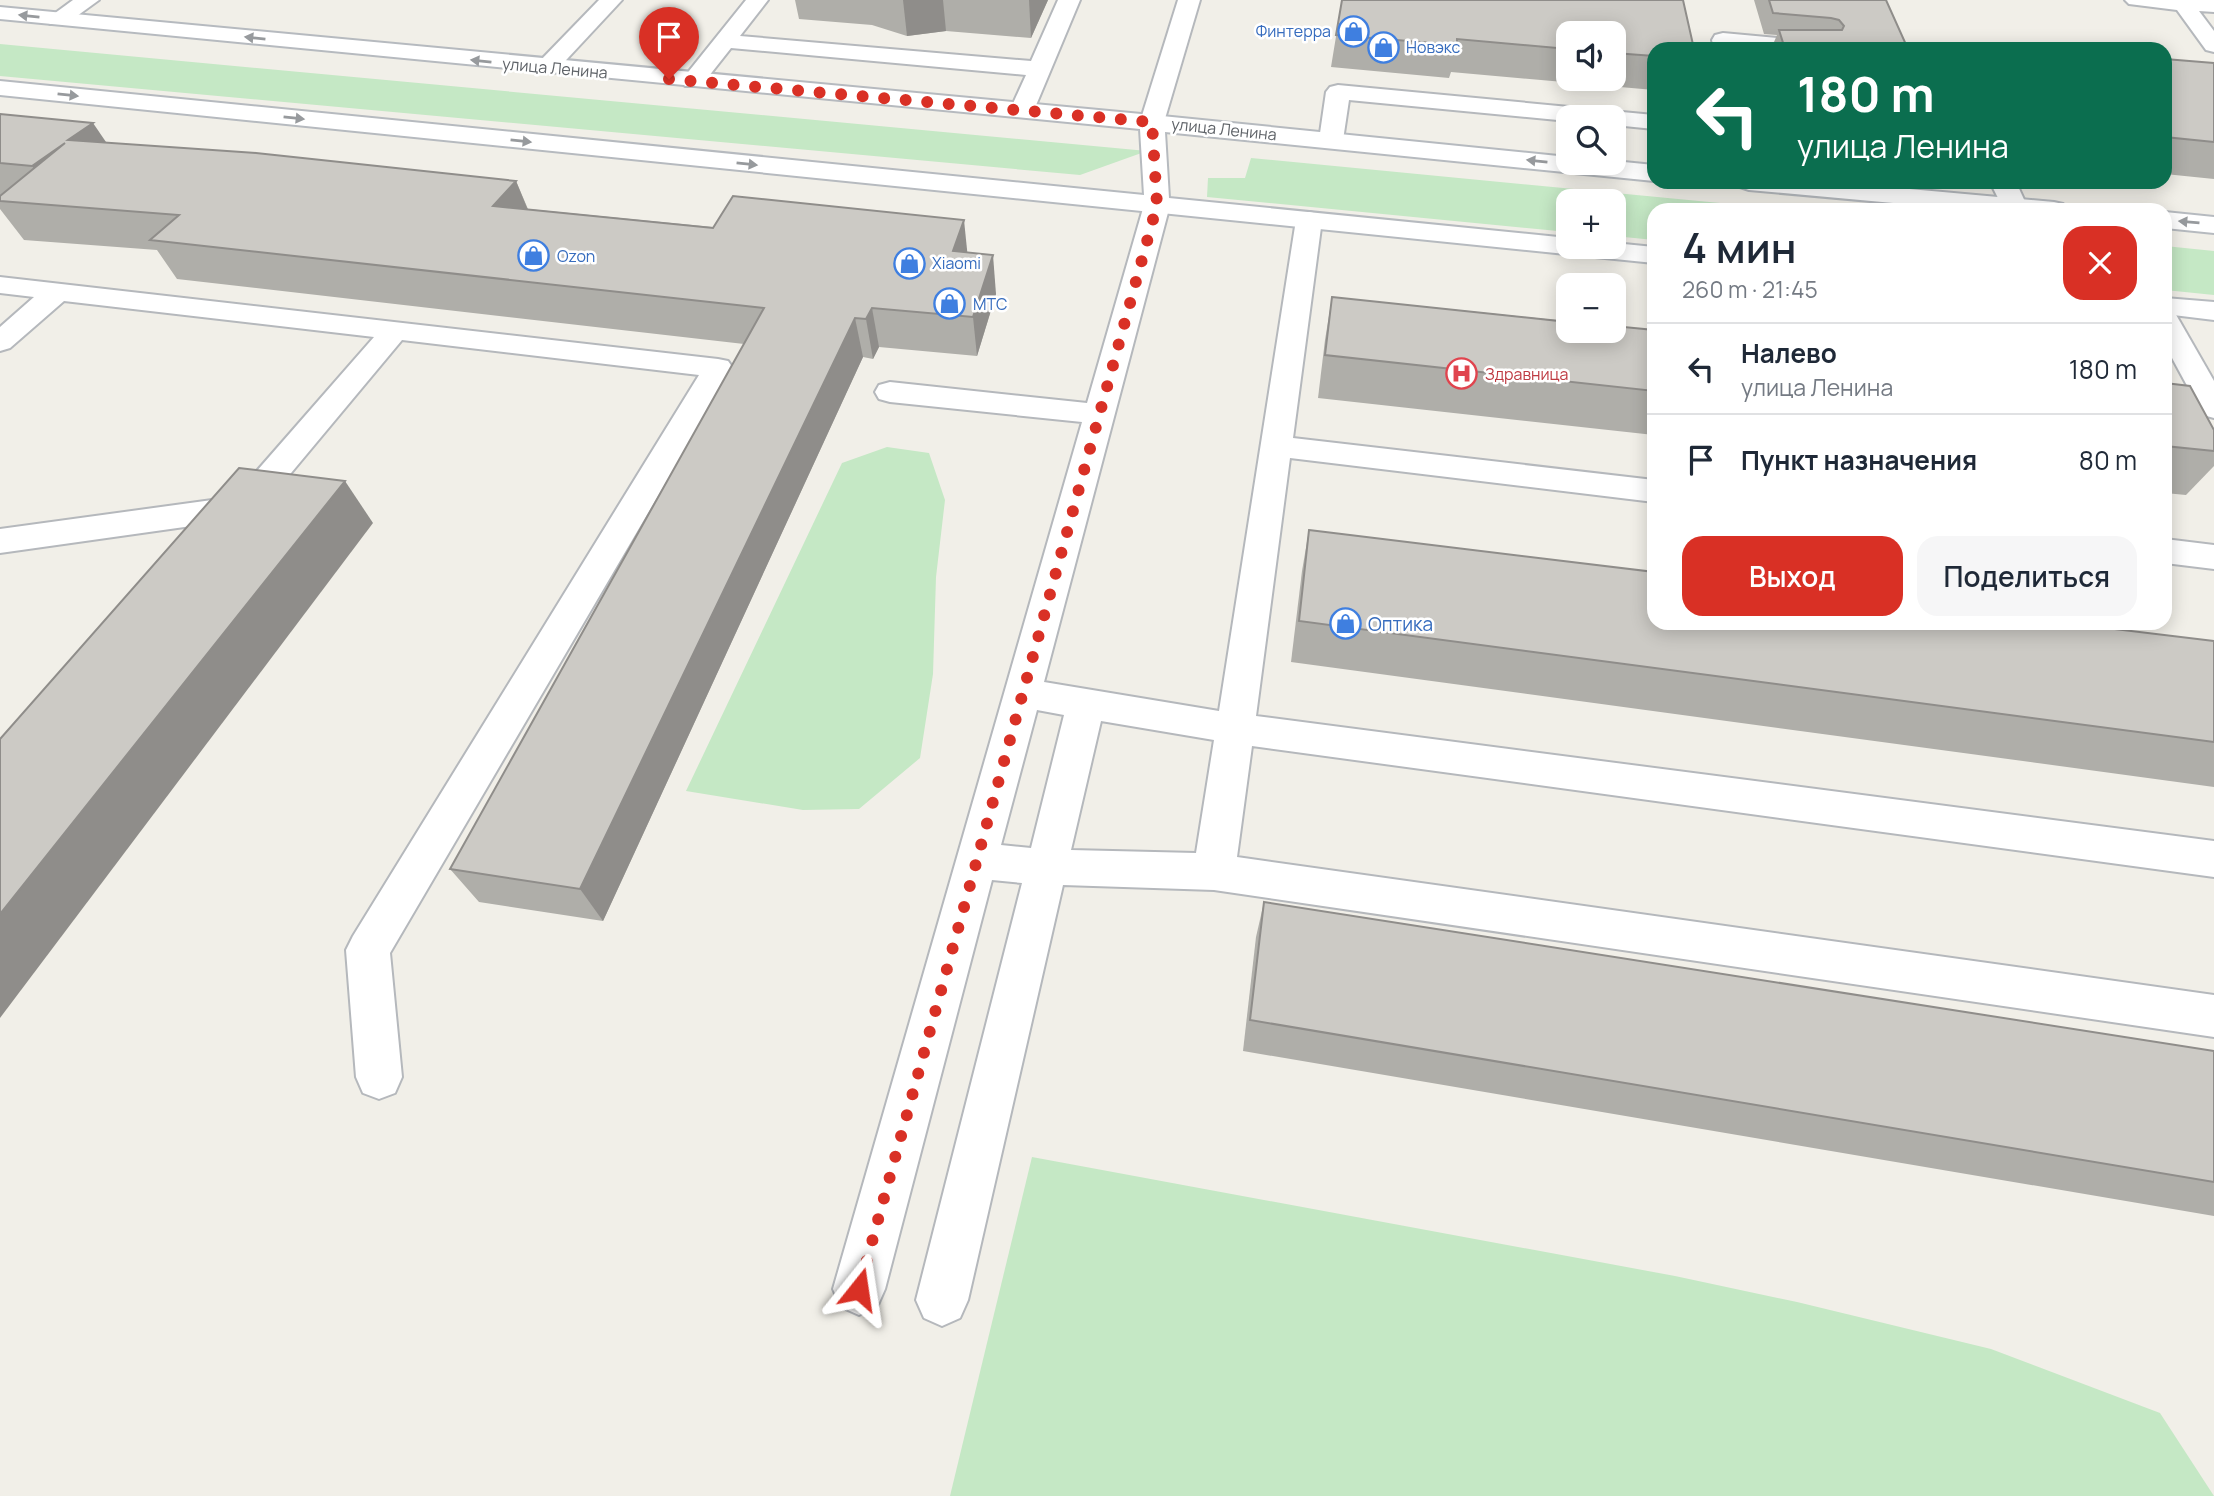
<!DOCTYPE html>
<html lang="ru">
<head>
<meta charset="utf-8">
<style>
	:root { --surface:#fff; --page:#f6f6f7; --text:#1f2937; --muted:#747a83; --line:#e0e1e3; --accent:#d93025 }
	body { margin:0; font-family:Manrope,sans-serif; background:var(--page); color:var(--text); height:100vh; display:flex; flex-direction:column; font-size:26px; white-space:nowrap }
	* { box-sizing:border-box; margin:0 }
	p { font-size:23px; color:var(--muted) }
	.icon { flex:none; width:38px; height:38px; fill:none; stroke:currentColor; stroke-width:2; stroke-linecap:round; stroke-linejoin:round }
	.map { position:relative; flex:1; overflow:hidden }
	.details { position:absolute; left:1647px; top:203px; width:525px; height:427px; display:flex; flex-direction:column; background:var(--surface); border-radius:21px; box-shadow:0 4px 18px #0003 }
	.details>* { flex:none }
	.banner { position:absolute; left:1647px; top:42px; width:525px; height:147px; border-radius:21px; box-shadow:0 4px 18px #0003; background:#0b6e4f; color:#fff; overflow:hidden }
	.buttons { position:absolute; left:1556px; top:21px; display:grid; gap:14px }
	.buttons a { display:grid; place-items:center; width:70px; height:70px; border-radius:14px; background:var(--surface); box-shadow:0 4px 18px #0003; font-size:35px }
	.pin { position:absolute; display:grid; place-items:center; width:60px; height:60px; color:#fff; margin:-72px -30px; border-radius:50% 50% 50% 0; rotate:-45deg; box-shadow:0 0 7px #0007 }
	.pin .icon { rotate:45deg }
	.me { position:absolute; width:77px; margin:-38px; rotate:15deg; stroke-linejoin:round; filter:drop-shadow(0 0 5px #0008) }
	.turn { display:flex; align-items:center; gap:24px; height:147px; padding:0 35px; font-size:32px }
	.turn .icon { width:91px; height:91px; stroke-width:2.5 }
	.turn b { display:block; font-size:49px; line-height:60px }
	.round { display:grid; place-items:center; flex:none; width:74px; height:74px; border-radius:21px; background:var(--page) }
	.summary { display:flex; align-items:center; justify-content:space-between; height:119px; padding:0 35px }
	h1 { font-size:42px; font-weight:600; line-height:52px }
	.primary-button { display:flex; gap:14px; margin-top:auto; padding:14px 35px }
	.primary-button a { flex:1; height:80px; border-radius:21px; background:var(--accent); color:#fff; font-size:28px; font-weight:600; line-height:80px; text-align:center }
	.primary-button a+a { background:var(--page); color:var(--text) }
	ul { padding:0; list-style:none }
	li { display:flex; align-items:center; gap:21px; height:91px; padding:0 35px; border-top:2px solid var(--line) }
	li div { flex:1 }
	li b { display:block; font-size:26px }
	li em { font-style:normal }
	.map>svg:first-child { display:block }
	.green { fill:#c5e8c5 }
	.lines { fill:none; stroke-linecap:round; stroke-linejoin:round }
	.lane-casing { stroke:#b5b8bc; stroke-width:4 }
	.secondary-casing { stroke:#b6babf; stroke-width:4 }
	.lane { fill:#fff; fill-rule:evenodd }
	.secondary { fill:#fff; fill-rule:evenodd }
	.wall { fill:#afaea9; fill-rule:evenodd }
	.shaded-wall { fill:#8f8d8a }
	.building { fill:#cccac5; stroke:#8f8d8a; stroke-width:2 }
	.oneway { fill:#979a9d }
	.route { stroke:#d93025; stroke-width:12; stroke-dasharray:0 21.6 }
	.labels { text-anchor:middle; stroke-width:5; stroke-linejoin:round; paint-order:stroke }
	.far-shop-label { font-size:16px; fill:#366cbe; stroke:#fff; text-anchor:start }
	.far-street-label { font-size:16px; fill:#5f6368; stroke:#fff }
	.far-health-label { font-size:16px; fill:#be3a42; stroke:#fff; text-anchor:start }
	.shop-label { font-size:19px; fill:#366cbe; stroke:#fff; text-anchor:start }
</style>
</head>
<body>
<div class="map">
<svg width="2214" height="1496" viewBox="0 0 2214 1496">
	<rect width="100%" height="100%" fill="#f1efe8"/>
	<!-- green -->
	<g class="green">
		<path d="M0 44 1147 151 1080 175 0 76Z"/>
		<path d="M1251 158 1792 210H1654V240L1614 236V201H1568V232L1207 197 1208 178H1245Z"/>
		<path d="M2165 246 2214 251V295L2165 290Z"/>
		<path d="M887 447 929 453 945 500 936 577 933 674 920 758 859 809 803 810 686 791 842 463Z"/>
		<path d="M1032 1157 1675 1276 1797 1302 1991 1349 2160 1413 2214 1496H950Z"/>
	</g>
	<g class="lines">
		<defs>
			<g id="lane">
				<path d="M73 0H99L66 24H50L47 19Z"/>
				<path d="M599 0H622L554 73H538L535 68 538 63Z"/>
				<path d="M746 0H768L740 36 1031 61 1058 0H1080L1034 110 1030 115H1014L1010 110 1026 75 731 48 701 86H685L681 81 685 76Z"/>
				<path d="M1178 0H1200L1164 122 1160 127 1152 129 1144 127 1140 122Z"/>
				<path d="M2125 0H2214V12L2199 11 2214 31V52L2206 50 2177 10 2129 4Z"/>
				<path d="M1723 33 1821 42 1829 44 1832 49H1714L1712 40 1715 35Z"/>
				<path d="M1338 85 1654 115V129L1614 125V117H1568V121L1349 100 1343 140 1340 145 1331 147 1322 145 1319 140 1326 92 1330 87Z"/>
				<path d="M1990 182H2016L2027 206 2024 210H2004Z"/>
				<path d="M1157 197 1166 200 1170 205 1044 682 1219 711 1296 220 1300 214 1309 212 1318 214 1322 220 1293 438 1654 480V502L1290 458 1256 716 2214 841V877L1252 746 1237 857 2214 995V1037L1214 890 1063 885 968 1300 960 1318 942 1326 924 1318 916 1300 1022 883 992 880 885 1289 877 1307 859 1315 841 1307 833 1289 1082 422 890 402 879 399 875 392 879 385 890 382 1087 403 1144 205 1148 200ZM1037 710 1064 715 1031 848 1001 845ZM1101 721 1214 740 1196 853 1071 850Z"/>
				<path d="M0 277 718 359 728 361 733 368 390 953 402 1077 395 1093 379 1099 363 1093 356 1077 346 950 353 936 699 375 402 340 251 521 239 524 227 521 0 553V529L234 497 374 337 64 301 10 348 0 351V327L34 297 0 293Z"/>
				<path d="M2165 311 2175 313 2214 381V418L2203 415 2165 345Z"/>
				<path d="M2165 539 2214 545V569L2165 563Z"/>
			</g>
			<g id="secondary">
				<path d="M0 7 1152 115 1568 157V163L1614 161 1654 165V181L1165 132 1169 198 1568 238V247H1614V243L1654 247V263L0 95V81L1144 195 1140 129 0 19Z"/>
				<path d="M1736 182H1832L2054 202 2063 204 2067 210H1970L1749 190 1740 187Z"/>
				<path d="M2165 212 2214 217V233L2165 228Z"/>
				<path d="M2165 298 2214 302V320L2165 314Z"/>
			</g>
		</defs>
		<!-- lane casing -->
		<use href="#lane" class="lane-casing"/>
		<!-- secondary casing -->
		<use href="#secondary" class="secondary-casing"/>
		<!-- lane -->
		<use href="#lane" class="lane"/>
		<!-- secondary -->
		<use href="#secondary" class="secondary"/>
	</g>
	<!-- wall -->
	<g class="wall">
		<path d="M795 0H1048L1031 38 946 31 907 36 872 25 799 19Z"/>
		<path d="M1342 0H1683L1694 49H1654V90L1451 72 1449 78 1331 67ZM1568 33H1614V79H1568Z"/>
		<path d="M1754 0H1886L1908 49H1771L1777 35 1764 34Z"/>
		<path d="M2165 59 2214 63V179L2165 174Z"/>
		<path d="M0 114 106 143 516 181 528 209 967 252 996 294 977 356 879 347 873 359 863 357 603 921 479 902 450 869 744 344 177 279 157 250 24 240 0 209Z"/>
		<path d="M1332 297 1654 330V435L1318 398 1325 340Z"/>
		<path d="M2165 383 2214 430V466L2186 495 2165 493Z"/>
		<path d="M1309 530 2214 641V787L1291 662 1302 571Z"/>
		<path d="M1264 902 2214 1051V1216L1243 1051 1256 937Z"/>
	</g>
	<!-- shaded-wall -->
	<g class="shaded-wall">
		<path d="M903 0H943L946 31 907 36Z"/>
		<path d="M1029 0H1048L1031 38Z"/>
		<path d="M93 123 119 161 68 140Z"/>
		<path d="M65 143 60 205 32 166Z"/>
		<path d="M516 181 532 220 493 206Z"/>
		<path d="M964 220 968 259 953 251Z"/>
		<path d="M993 255 996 294 977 356 973 317Z"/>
		<path d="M872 308 879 347 873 359 866 319Z"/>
		<path d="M855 318 863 357 603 921 580 889Z"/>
		<path d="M345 481 373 523 0 1018V914Z"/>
	</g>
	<!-- building -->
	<g class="building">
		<path d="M1342 0H1683L1694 49H1654V56L1614 53V33H1568V49L1457 39V45L1336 35Z"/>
		<path d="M1769 0H1886L1908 49H1785L1779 30H1842L1844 26 1839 20 1831 18 1773 13Z"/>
		<path d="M2026 45 2082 49H2028Z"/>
		<path d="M2165 59 2214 63V142L2165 137Z"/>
		<path d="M0 114 93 123 68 140 256 153 516 181 493 206 713 228 733 196 964 220 953 251 993 255 973 317 872 308 866 319 855 318 580 889 450 869 764 308 150 240 179 215 0 201V196L65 143 32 166 0 163Z"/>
		<path d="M1332 297 1568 322V331H1614V326L1654 330V391L1325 355Z"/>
		<path d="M2165 383 2190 386 2214 430V451L2165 446Z"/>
		<path d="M239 468 345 481 0 914V739Z"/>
		<path d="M1309 530 1654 572V623H2065L2214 641V742L1299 621Z"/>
		<path d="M1264 902 2214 1051V1182L1250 1020Z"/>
	</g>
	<!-- one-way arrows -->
	<defs><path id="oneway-solid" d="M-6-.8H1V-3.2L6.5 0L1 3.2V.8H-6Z" transform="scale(1.75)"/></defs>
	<g class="oneway">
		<use href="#oneway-solid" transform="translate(29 16) rotate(-174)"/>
		<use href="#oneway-solid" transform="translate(255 38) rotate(-174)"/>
		<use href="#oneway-solid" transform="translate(481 61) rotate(-174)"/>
		<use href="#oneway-solid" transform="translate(68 95) rotate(6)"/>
		<use href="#oneway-solid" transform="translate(294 118) rotate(6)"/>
		<use href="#oneway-solid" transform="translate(521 141) rotate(6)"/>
		<use href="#oneway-solid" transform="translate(1537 161) rotate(-174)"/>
		<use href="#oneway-solid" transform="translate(747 164) rotate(6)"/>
		<use href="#oneway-solid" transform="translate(2189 222) rotate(-175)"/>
	</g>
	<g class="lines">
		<!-- route -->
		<path class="route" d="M669 79 1152 122 1157 205 859 1289"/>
	</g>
	<!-- icons -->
	<defs>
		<symbol id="shop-ring" viewBox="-11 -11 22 22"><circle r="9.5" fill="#fff" stroke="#3f7fe0" stroke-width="1.5"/><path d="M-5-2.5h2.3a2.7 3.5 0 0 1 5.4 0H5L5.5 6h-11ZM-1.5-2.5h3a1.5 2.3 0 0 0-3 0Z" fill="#3f7fe0"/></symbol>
		<symbol id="hospital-ring" viewBox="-11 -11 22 22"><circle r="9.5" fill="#fff" stroke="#e0444e" stroke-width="1.5"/><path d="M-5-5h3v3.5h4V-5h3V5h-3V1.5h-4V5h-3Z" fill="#e0444e"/></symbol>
	</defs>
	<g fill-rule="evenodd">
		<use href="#shop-ring" x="1336" y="14" width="35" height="35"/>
		<use href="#shop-ring" x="1366" y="30" width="35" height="35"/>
		<use href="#shop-ring" x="516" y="238" width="35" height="35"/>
		<use href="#shop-ring" x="892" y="246" width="35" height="35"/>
		<use href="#shop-ring" x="932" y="286" width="35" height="35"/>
		<use href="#hospital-ring" x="1444" y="356" width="35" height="35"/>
		<use href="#shop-ring" x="1328" y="606" width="35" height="35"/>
	</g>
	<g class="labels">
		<!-- far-shop labels -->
		<g class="far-shop-label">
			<text x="1331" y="37" text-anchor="end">Финтерра</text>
			<text x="1406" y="53">Новэкс</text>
			<text x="557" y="262">Ozon</text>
			<text x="932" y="269">Xiaomi</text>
			<text x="973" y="310">МТС</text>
		</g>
		<!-- far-street labels -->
		<g class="far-street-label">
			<text transform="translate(555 68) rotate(5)" y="6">улица Ленина</text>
			<text transform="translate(1224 129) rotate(6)" y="6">улица Ленина</text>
		</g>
		<!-- far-health labels -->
		<g class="far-health-label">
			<text x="1485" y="380">Здравница</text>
		</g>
		<!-- shop labels -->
		<g class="shop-label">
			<text x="1368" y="631">Оптика</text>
		</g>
	</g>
</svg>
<div class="buttons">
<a><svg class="icon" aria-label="sound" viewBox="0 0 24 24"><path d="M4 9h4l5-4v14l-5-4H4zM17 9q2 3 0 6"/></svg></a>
<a><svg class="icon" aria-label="search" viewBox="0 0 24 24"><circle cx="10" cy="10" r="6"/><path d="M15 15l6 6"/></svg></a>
<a>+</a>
<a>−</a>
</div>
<div class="pin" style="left:669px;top:79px;background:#d93025"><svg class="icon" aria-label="arrive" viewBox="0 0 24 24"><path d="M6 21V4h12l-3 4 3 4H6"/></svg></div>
<svg class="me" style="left:859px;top:1289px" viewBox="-20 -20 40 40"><path d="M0-17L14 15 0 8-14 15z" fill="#d93025" stroke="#fff" stroke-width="4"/></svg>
<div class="banner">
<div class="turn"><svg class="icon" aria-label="left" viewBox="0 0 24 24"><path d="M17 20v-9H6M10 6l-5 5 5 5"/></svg><div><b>180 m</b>улица Ленина</div></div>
</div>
<section class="details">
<div class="summary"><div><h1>4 мин</h1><p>260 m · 21:45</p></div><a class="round" style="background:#d93025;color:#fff"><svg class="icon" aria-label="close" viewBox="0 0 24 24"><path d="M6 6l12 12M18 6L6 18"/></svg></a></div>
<ul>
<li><svg class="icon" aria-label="left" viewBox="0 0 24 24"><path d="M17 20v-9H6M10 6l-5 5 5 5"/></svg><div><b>Налево</b><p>улица Ленина</p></div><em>180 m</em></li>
<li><svg class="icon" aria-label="arrive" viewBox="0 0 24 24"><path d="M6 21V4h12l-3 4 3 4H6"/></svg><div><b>Пункт назначения</b></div><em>80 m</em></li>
</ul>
<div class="primary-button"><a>Выход</a><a>Поделиться</a></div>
</section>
</div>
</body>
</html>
